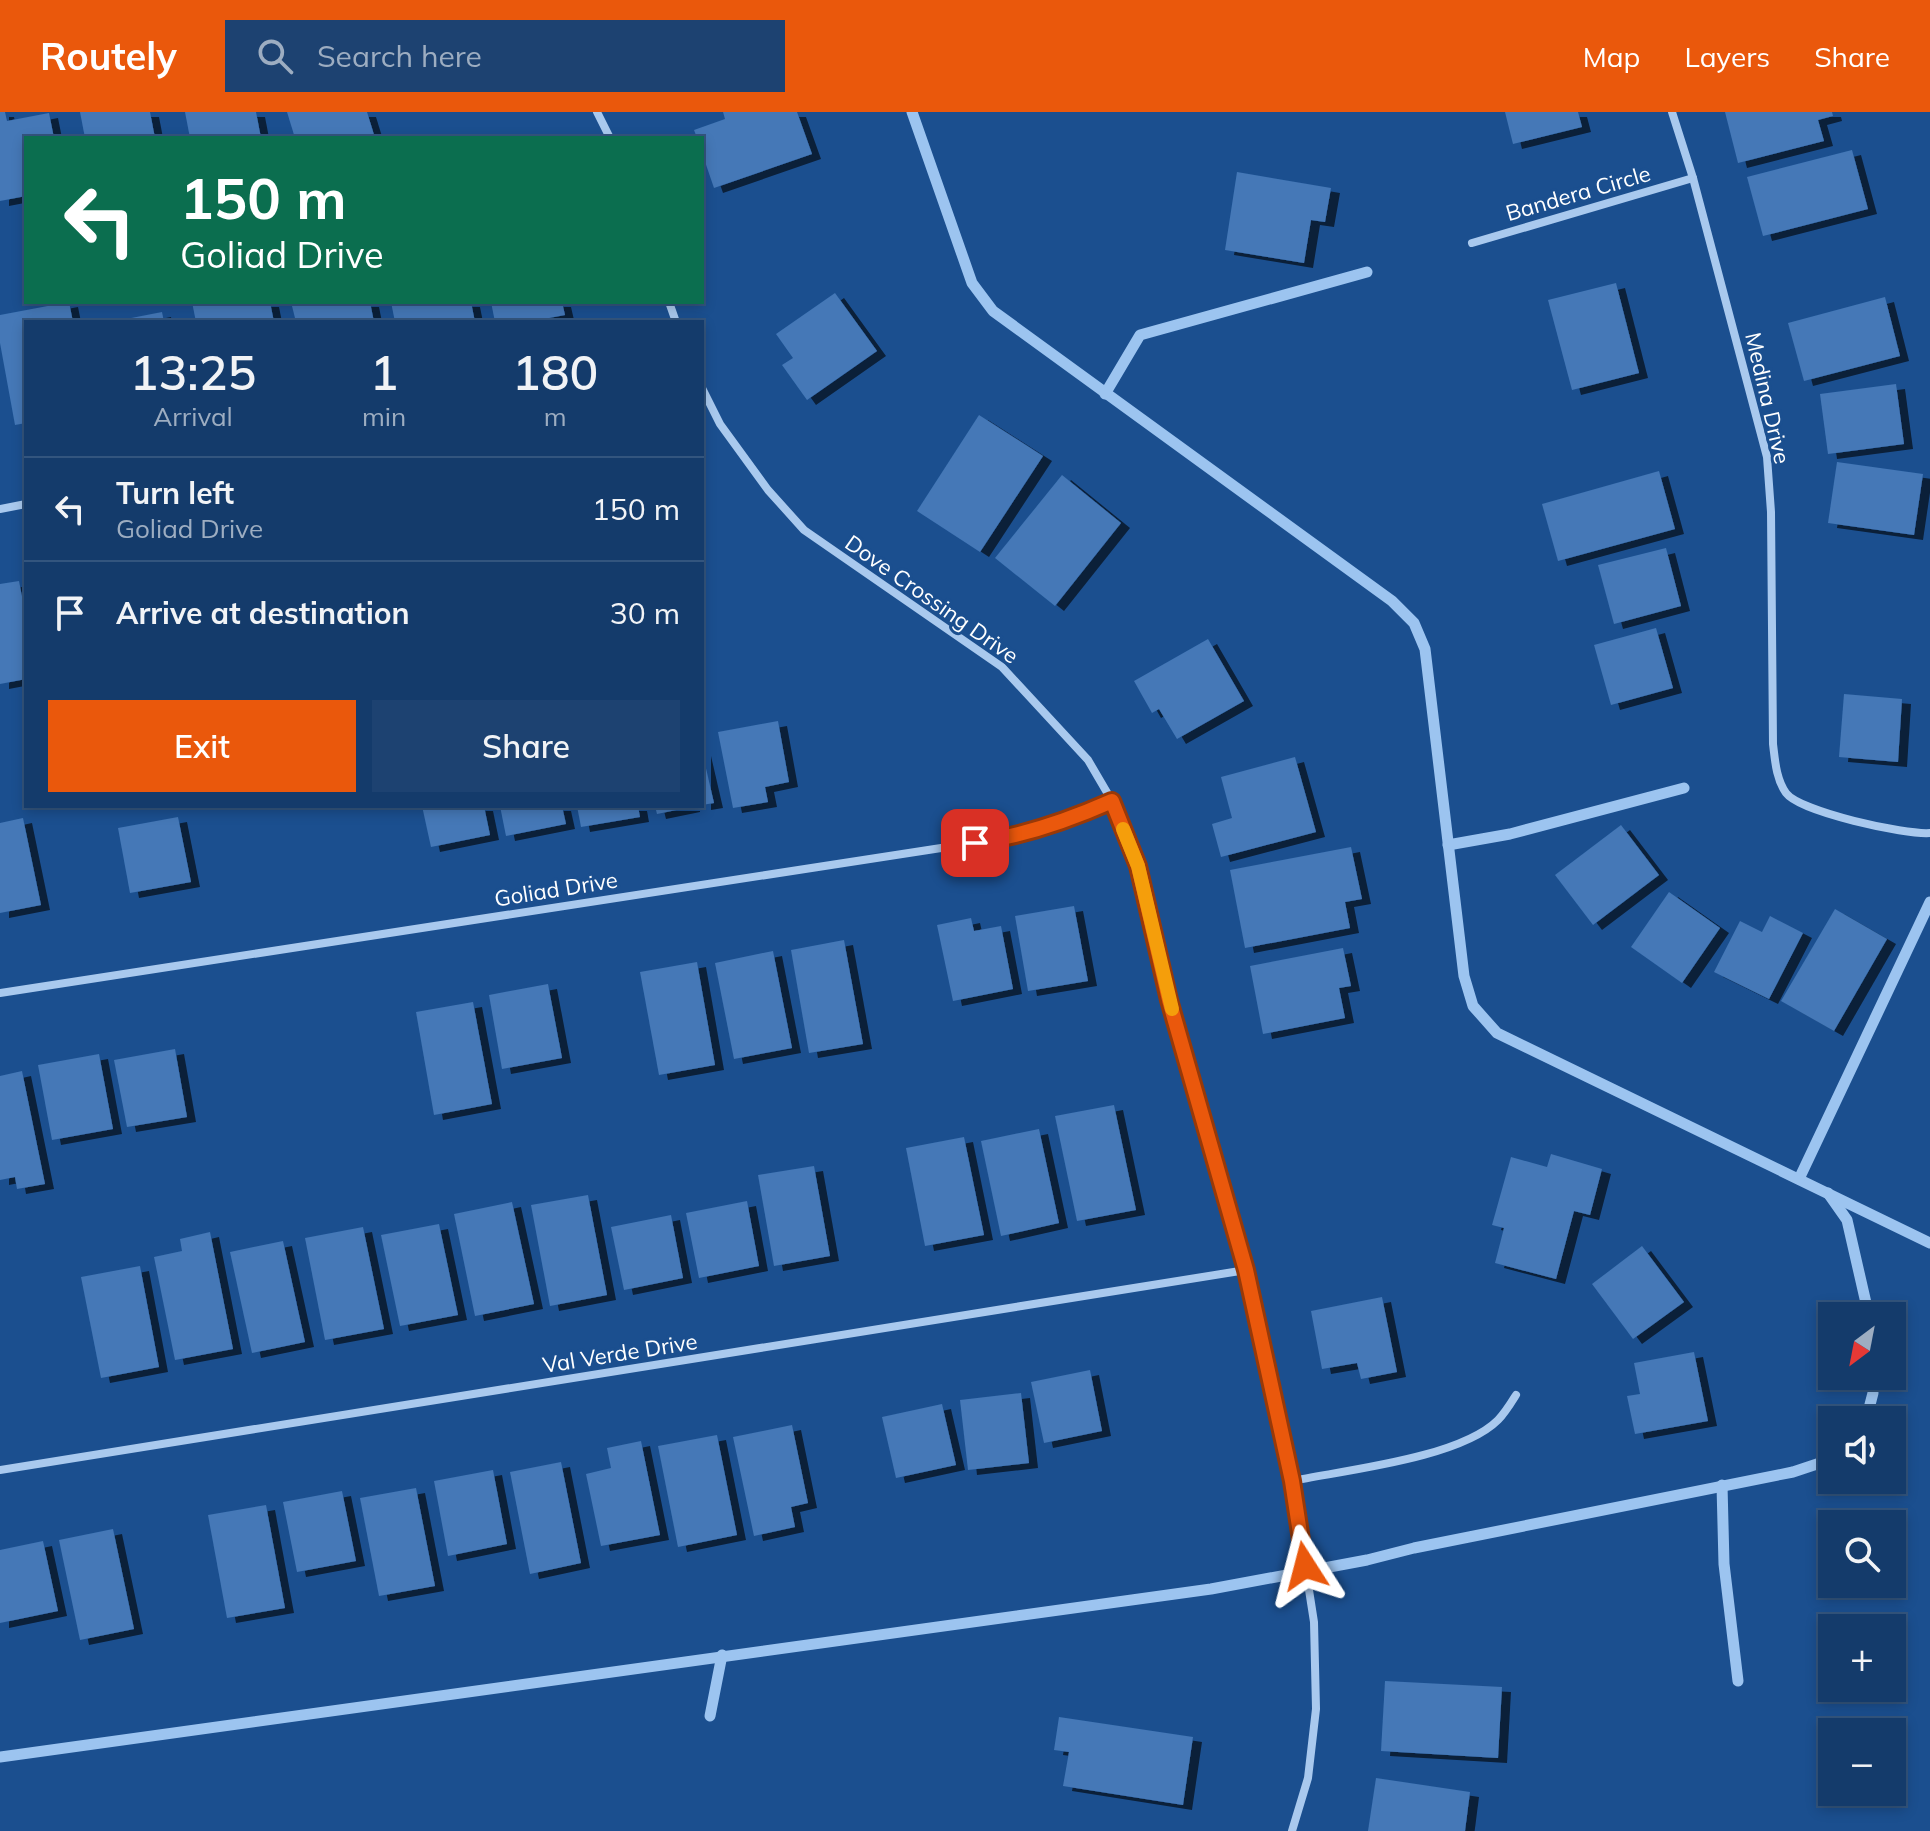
<!DOCTYPE html>
<html lang="en">
<head>
<meta charset="utf-8">
<style>
	:root { --surface:#143b6b; --page:#1d4271; --text:#f1f3f6; --muted:#9dadc1; --line:#33557e; --accent:#ea580c }
	body { margin:0; font-family:Mulish,sans-serif; background:var(--page); color:var(--text); height:100vh; display:flex; flex-direction:column; font-size:30px; white-space:nowrap }
	* { box-sizing:border-box; margin:0 }
	p { font-size:26px; color:var(--muted) }
	.icon { flex:none; width:44px; height:44px; fill:none; stroke:currentColor; stroke-width:2; stroke-linecap:round; stroke-linejoin:round }
	.map { position:relative; flex:1; overflow:hidden }
	.drawer { position:absolute; left:24px; top:208px; width:680px; height:488px; display:flex; flex-direction:column; background:var(--surface); border-radius:0px; box-shadow:0 4px 12px #0003,0 0 0 2px var(--line) }
	.drawer>* { flex:none }
	.top-card { position:absolute; left:24px; top:24px; width:680px; height:168px; border-radius:0px; box-shadow:0 4px 12px #0003,0 0 0 2px var(--line); background:#0b6e4f; color:#fff; overflow:hidden }
	.needle { width:52px; rotate:212deg }
	.fabs { position:absolute; left:1818px; top:1190px; display:grid; gap:16px }
	.fabs a { display:grid; place-items:center; width:88px; height:88px; border-radius:0px; background:var(--surface); box-shadow:0 4px 12px #0003,0 0 0 2px var(--line); font-size:40px }
	.pin { position:absolute; display:grid; place-items:center; width:68px; height:68px; color:#fff; margin:-34px; border-radius:16px; box-shadow:0 4px 12px #0006 }
	.me { position:absolute; width:88px; margin:-44px; rotate:351deg; stroke-linejoin:round; filter:drop-shadow(0 0 6px #0008) }
	.turn { display:flex; align-items:center; gap:28px; height:168px; padding:0 24px; font-size:36px }
	.turn .icon { width:104px; height:104px; stroke-width:2.5 }
	.turn b { display:block; font-size:56px; line-height:68px }
	.eta { display:flex; justify-content:space-evenly; align-items:center; height:136px; text-align:center }
	.eta b { font-size:48px; font-weight:600; line-height:56px }
	.cta { display:flex; gap:16px; margin-top:auto; padding:16px 24px }
	.cta a { flex:1; height:92px; border-radius:0px; background:var(--accent); color:#fff; font-size:32px; font-weight:600; line-height:92px; text-align:center }
	.cta a+a { background:var(--page); color:var(--text) }
	ul { padding:0; list-style:none }
	li { display:flex; align-items:center; gap:24px; height:104px; padding:0 24px; border-top:2px solid var(--line) }
	li div { flex:1 }
	li b { display:block; font-size:30px }
	li em { font-style:normal }
	header { display:flex; align-items:center; gap:48px; box-sizing:border-box; height:112px; padding:0 40px; background:var(--accent); color:#fff }
	header strong { font-size:38px }
	nav { display:flex; gap:44px; margin-inline-start:auto; font-size:28px }
	.search { width:560px; height:72px; background:var(--page); display:flex; align-items:center; gap:20px; box-sizing:border-box; padding:0 28px; border-radius:0px; color:var(--muted); font-size:30px }
	.map>svg:first-child { display:block }
	.lines { fill:none; stroke-linecap:round; stroke-linejoin:round }
	.stream { stroke:#9cc4f0; stroke-width:11 }
	.building { fill:#4478b7; filter:url(#shadow) }
	.minor { stroke:#a9c9ee; stroke-width:8 }
	.route-casing { stroke:#983908; stroke-width:20 }
	.route { stroke:#ea580c; stroke-width:14 }
	.slow { stroke:#f59e0b; stroke-width:14 }
	.labels { text-anchor:middle; stroke-width:6; stroke-linejoin:round; paint-order:stroke }
	.street-label { font-size:22px; fill:#fff; stroke:#1b4f8f }
</style>
</head>
<body>
<header>
<strong>Routely</strong>
<div class="search"><svg class="icon" aria-label="search" viewBox="0 0 24 24"><circle cx="10" cy="10" r="6"/><path d="M15 15l6 6"/></svg>Search here</div>
<nav><a>Map</a><a>Layers</a><a>Share</a></nav>
</header>
<div class="map">
<svg width="1930" height="1719" viewBox="0 0 1930 1719">
	<defs>
		<filter id="shadow"><feDropShadow dx="9" dy="5" stdDeviation="0" flood-color="#0009"/></filter>
	</defs>
	<rect width="100%" height="100%" fill="#1b4f8f"/>
	<g class="lines">
		<!-- stream -->
		<g class="stream">
			<path d="M912 0 972 171 993 199 1392 489 1414 511 1425 537 1464 864 1473 894 1497 921 1930 1131"/>
			<path d="M1105 282 1140 223 1367 160"/>
			<path d="M1448 733 1510 722 1684 676"/>
			<path d="M1799 1067 1930 790"/>
			<path d="M1828 1081 1847 1108 1869 1204"/>
			<path d="M1866 1308 1873 1281 1872 1264"/>
			<path d="M1722 1373 1724 1452 1738 1569"/>
			<path d="M710 1604 722 1543"/>
			<path d="M0 1645 1211 1477 1367 1448 1414 1436 1793 1360 1832 1347"/>
		</g>
	</g>
	<!-- building -->
	<g class="building">
		<path d="M0 0H5L7 9 49 1 54 26H26V84L0 89Z"/>
		<path d="M80 0H150L155 26H85Z"/>
		<path d="M185 0H256L261 26H190Z"/>
		<path d="M287 0H367L375 26H295Z"/>
		<path d="M723 0H797L812 42 714 76 702 41V26H697L694 18 725 7Z"/>
		<path d="M1505 0H1578L1582 15 1513 32Z"/>
		<path d="M1725 0H1832L1833 4 1818 8 1824 29 1738 51Z"/>
		<path d="M1852 38 1868 97 1763 124 1747 65Z"/>
		<path d="M1237 60 1331 76 1325 110 1311 108 1304 151 1225 138Z"/>
		<path d="M1616 171 1639 261 1572 278 1548 188Z"/>
		<path d="M835 181 877 239 807 288 782 253 793 246 776 222Z"/>
		<path d="M1885 185 1900 244 1804 269 1788 211Z"/>
		<path d="M69 190 73 210H26V311L15 313 0 231V203Z"/>
		<path d="M192 190H270L274 210H196Z"/>
		<path d="M291 190H370L374 210H296Z"/>
		<path d="M391 190H471L475 210H395Z"/>
		<path d="M491 190H562L565 203 528 210H495Z"/>
		<path d="M162 200 164 210H117L116 209Z"/>
		<path d="M1896 272 1904 332 1828 342 1820 282Z"/>
		<path d="M979 303 1043 344 980 440 917 399Z"/>
		<path d="M1837 350 1923 362 1914 423 1828 411Z"/>
		<path d="M1659 359 1675 417 1558 449 1542 392Z"/>
		<path d="M1062 363 1121 411 1055 494 995 446Z"/>
		<path d="M1666 436 1681 494 1614 512 1598 453Z"/>
		<path d="M19 469 26 505V567L0 572V472Z"/>
		<path d="M1656 516 1673 576 1611 593 1594 533Z"/>
		<path d="M1208 527 1244 589 1177 627 1159 597 1152 601 1134 569Z"/>
		<path d="M1844 582 1902 587 1898 650 1839 645Z"/>
		<path d="M778 609 789 670 765 675 768 690 733 696 718 620Z"/>
		<path d="M702 639 714 691 702 693Z"/>
		<path d="M1295 645 1316 720 1221 745 1212 712 1232 706 1221 665Z"/>
		<path d="M422 694H484L490 723 431 735Z"/>
		<path d="M500 694H562L566 712 506 724Z"/>
		<path d="M577 694H638L640 705 581 715Z"/>
		<path d="M655 694H691V695L657 702Z"/>
		<path d="M178 705 191 770 130 781 118 716Z"/>
		<path d="M23 706 41 793 0 801V711Z"/>
		<path d="M1621 713 1659 763 1593 813 1555 763Z"/>
		<path d="M1351 735 1362 787 1345 790 1350 816 1245 836 1230 758Z"/>
		<path d="M1669 780 1720 816 1682 871 1631 835Z"/>
		<path d="M1074 794 1088 869 1028 879 1015 804Z"/>
		<path d="M1835 797 1887 827 1834 919 1781 889Z"/>
		<path d="M1770 804 1803 821 1769 887 1714 860 1740 809 1762 820Z"/>
		<path d="M971 806 974 819 1001 814 1013 877 953 889 937 813Z"/>
		<path d="M844 828 863 932 809 941 791 838Z"/>
		<path d="M1343 836 1351 874 1339 876 1345 906 1263 922 1250 854Z"/>
		<path d="M773 839 792 936 734 947 715 851Z"/>
		<path d="M697 850 715 953 659 963 640 860Z"/>
		<path d="M548 872 562 946 502 957 489 883Z"/>
		<path d="M473 890 492 992 434 1003 416 900Z"/>
		<path d="M175 937 187 1005 127 1015 114 948Z"/>
		<path d="M99 942 113 1017 52 1028 38 953Z"/>
		<path d="M22 959 45 1072 17 1077 15 1065 0 1068V964Z"/>
		<path d="M1114 993 1136 1098 1077 1109 1055 1004Z"/>
		<path d="M1039 1017 1059 1111 1001 1124 981 1029Z"/>
		<path d="M964 1025 984 1123 925 1134 906 1036Z"/>
		<path d="M1551 1042 1602 1057 1590 1103 1574 1099 1556 1167 1495 1151 1504 1116 1492 1113 1511 1045 1547 1055Z"/>
		<path d="M814 1054 830 1144 774 1154 758 1063Z"/>
		<path d="M588 1083 607 1183 550 1194 531 1093Z"/>
		<path d="M747 1089 759 1154 699 1166 686 1101Z"/>
		<path d="M512 1090 534 1192 475 1204 454 1102Z"/>
		<path d="M671 1103 683 1166 624 1178 611 1115Z"/>
		<path d="M439 1112 458 1203 400 1214 381 1123Z"/>
		<path d="M363 1115 384 1217 325 1228 305 1126Z"/>
		<path d="M210 1120 233 1237 175 1248 154 1145 182 1139 180 1127Z"/>
		<path d="M283 1129 305 1230 252 1241 230 1140Z"/>
		<path d="M1642 1134 1684 1190 1633 1227 1592 1172Z"/>
		<path d="M140 1154 159 1255 101 1266 81 1165Z"/>
		<path d="M1382 1185 1397 1260 1361 1267 1357 1251 1322 1257 1311 1199Z"/>
		<path d="M1694 1240 1708 1309 1635 1322 1627 1284 1640 1282 1634 1251Z"/>
		<path d="M1090 1258 1102 1319 1044 1331 1031 1270Z"/>
		<path d="M1021 1281 1029 1351 968 1358 960 1288Z"/>
		<path d="M942 1292 956 1353 896 1366 882 1305Z"/>
		<path d="M792 1313 808 1391 791 1395 795 1415 754 1424 733 1325Z"/>
		<path d="M717 1323 737 1423 678 1435 658 1334Z"/>
		<path d="M641 1329 660 1423 601 1434 586 1362 611 1356 607 1336Z"/>
		<path d="M561 1350 581 1451 530 1462 510 1360Z"/>
		<path d="M493 1358 507 1432 448 1444 434 1369Z"/>
		<path d="M416 1376 435 1474 379 1484 360 1386Z"/>
		<path d="M342 1379 356 1449 297 1460 283 1390Z"/>
		<path d="M266 1393 285 1496 227 1506 208 1403Z"/>
		<path d="M113 1417 134 1517 80 1528 59 1428Z"/>
		<path d="M43 1429 58 1499 0 1511V1438Z"/>
		<path d="M1385 1569 1502 1575 1498 1646 1381 1639Z"/>
		<path d="M1059 1605 1193 1625 1183 1693 1063 1674 1069 1640 1054 1638Z"/>
		<path d="M1376 1666 1470 1680 1465 1719H1368Z"/>
	</g>
	<g class="lines">
		<!-- minor -->
		<g class="minor">
			<path d="M597 0 610 26"/>
			<path d="M1672 0 1693 66 1767 345 1771 400 1773 632C1775 648 1776 667 1786 681 1800 700 1905 723 1930 721"/>
			<path d="M1472 131 1693 66"/>
			<path d="M669 190 676 210"/>
			<path d="M702 276 720 312 768 378 804 418 1002 555 1088 648 1112 689 1138 754 1169 888 1246 1158 1292 1369 1314 1510 1316 1597 1308 1666 1292 1719"/>
			<path d="M0 397 26 392"/>
			<path d="M0 881 1006 726 1065 709 1112 689"/>
			<path d="M0 1358 1246 1158"/>
			<path d="M1292 1369C1346 1358 1460 1346 1498 1308 1505 1301 1511 1291 1516 1283"/>
		</g>
	</g>
	<g class="lines">
		<defs>
			<path id="route" d="M975 731C1023 724 1067 709 1112 689L1138 754 1169 888 1246 1158 1292 1369 1305 1454"/>
		</defs>
		<!-- route casing -->
		<use href="#route" class="route-casing"/>
		<!-- route -->
		<use href="#route" class="route"/>
		<!-- slow -->
		<path class="slow" d="M1123 717 1138 754 1172 897"/>
	</g>
	<g class="labels">
		<!-- street labels -->
		<g class="street-label">
			<text transform="translate(1578 81) rotate(-16)" y="8">Bandera Circle</text>
			<text transform="translate(1768 286) rotate(77)" y="8">Medina Drive</text>
			<text transform="translate(932 487) rotate(35)" y="8">Dove Crossing Drive</text>
			<text transform="translate(556 777) rotate(-9)" y="8">Goliad Drive</text>
			<text transform="translate(620 1241) rotate(-9)" y="8">Val Verde Drive</text>
		</g>
	</g>
</svg>
<div class="fabs">
<a><svg class="needle" viewBox="-14 -14 28 28"><path d="M0-13l5 13h-10z" fill="#e53935"/><path d="M0 13l5-13h-10z" fill="#9dadc1"/></svg></a>
<a><svg class="icon" aria-label="sound" viewBox="0 0 24 24"><path d="M4 9h4l5-4v14l-5-4H4zM17 9q2 3 0 6"/></svg></a>
<a><svg class="icon" aria-label="search" viewBox="0 0 24 24"><circle cx="10" cy="10" r="6"/><path d="M15 15l6 6"/></svg></a>
<a>+</a>
<a>−</a>
</div>
<div class="pin" style="left:975px;top:731px;background:#d93025"><svg class="icon" aria-label="arrive" viewBox="0 0 24 24"><path d="M6 21V4h12l-3 4 3 4H6"/></svg></div>
<svg class="me" style="left:1305px;top:1454px" viewBox="-20 -20 40 40"><path d="M0-17L14 15 0 8-14 15z" fill="#ea580c" stroke="#fff" stroke-width="4"/></svg>
<div class="top-card">
<div class="turn"><svg class="icon" aria-label="left" viewBox="0 0 24 24"><path d="M17 20v-9H6M10 6l-5 5 5 5"/></svg><div><b>150 m</b>Goliad Drive</div></div>
</div>
<section class="drawer">
<div class="eta">
<div><b>13:25</b><p>Arrival</p></div>
<div><b>1</b><p>min</p></div>
<div><b>180</b><p>m</p></div>
</div>
<ul>
<li><svg class="icon" aria-label="left" viewBox="0 0 24 24"><path d="M17 20v-9H6M10 6l-5 5 5 5"/></svg><div><b>Turn left</b><p>Goliad Drive</p></div><em>150 m</em></li>
<li><svg class="icon" aria-label="arrive" viewBox="0 0 24 24"><path d="M6 21V4h12l-3 4 3 4H6"/></svg><div><b>Arrive at destination</b></div><em>30 m</em></li>
</ul>
<div class="cta"><a>Exit</a><a>Share</a></div>
</section>
</div>
</body>
</html>
